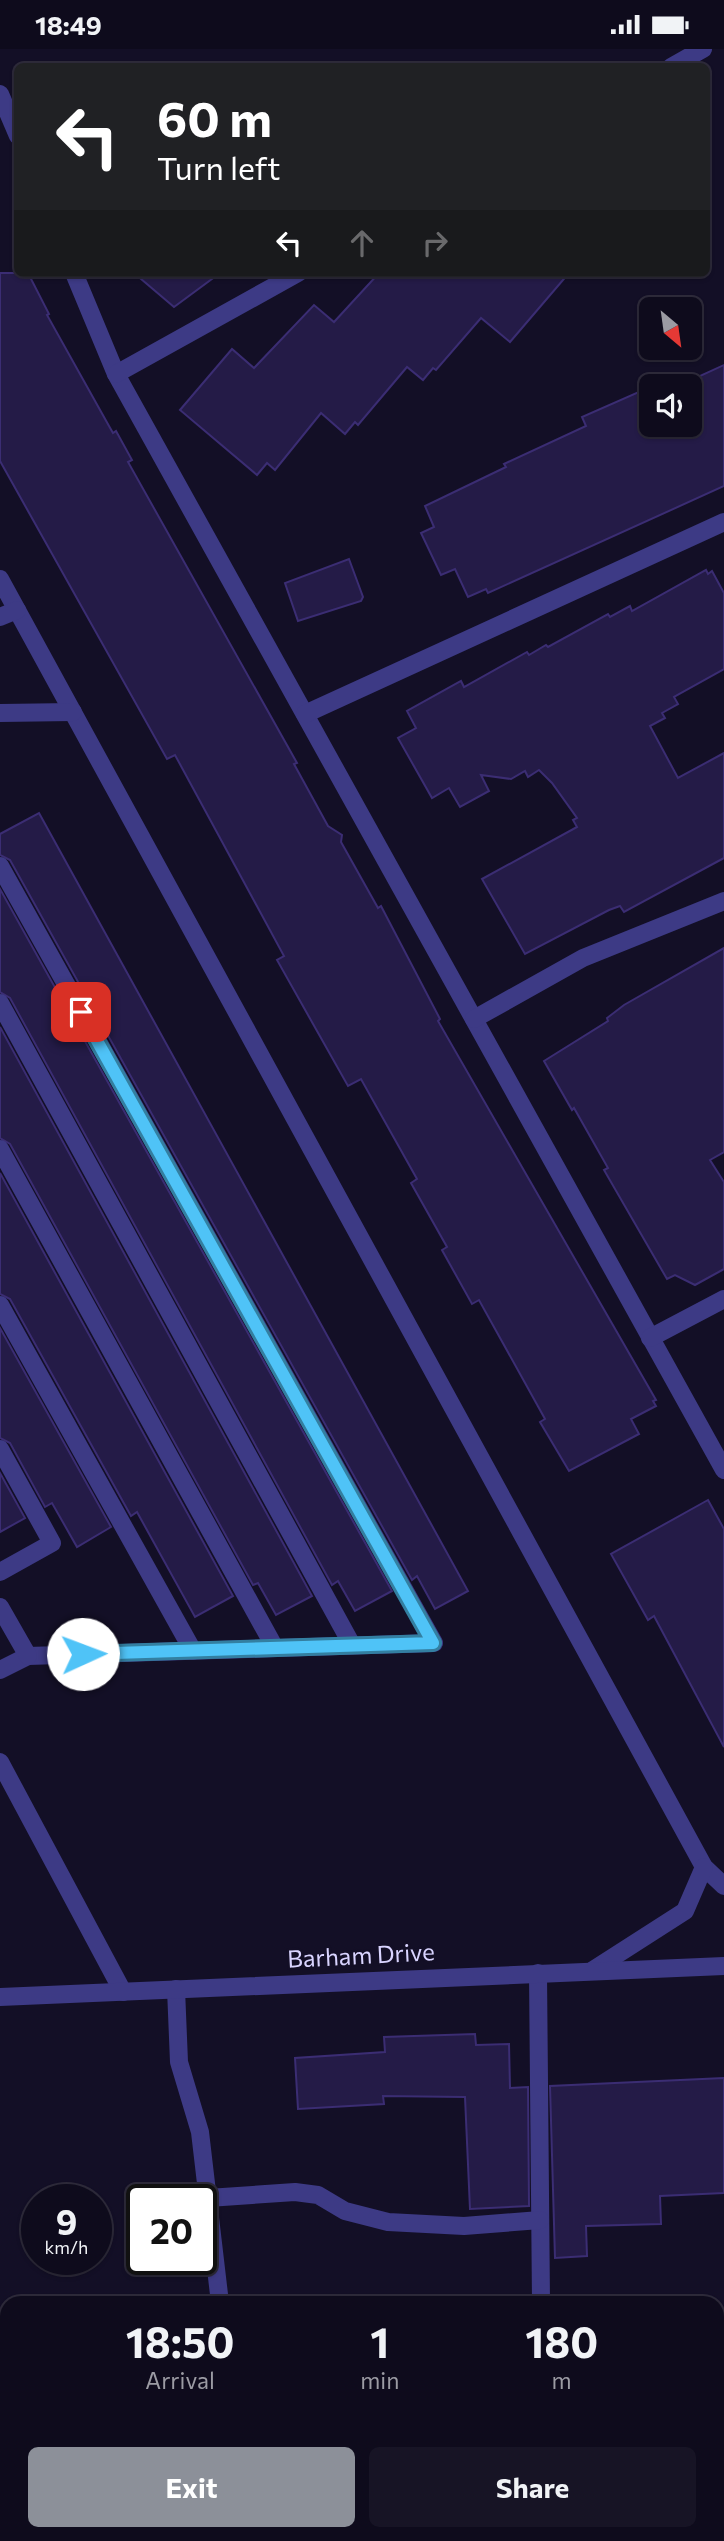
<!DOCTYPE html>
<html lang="en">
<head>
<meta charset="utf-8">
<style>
	:root { --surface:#0e0b1c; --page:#171425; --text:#f1f3f6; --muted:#9b9ba3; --line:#2e2b3b; --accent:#8c9099 }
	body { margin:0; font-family:Commissioner,sans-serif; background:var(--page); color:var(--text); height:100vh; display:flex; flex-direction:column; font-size:26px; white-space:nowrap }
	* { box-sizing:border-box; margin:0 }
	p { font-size:23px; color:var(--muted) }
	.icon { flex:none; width:38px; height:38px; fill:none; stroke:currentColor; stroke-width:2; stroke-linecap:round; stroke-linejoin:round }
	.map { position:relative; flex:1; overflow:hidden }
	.panel { position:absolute; left:0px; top:2247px; width:724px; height:245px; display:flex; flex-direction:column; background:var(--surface); border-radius:21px 21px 0 0; box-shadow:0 2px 5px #0004,0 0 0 2px var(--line) }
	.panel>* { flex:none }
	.hud { position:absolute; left:14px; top:14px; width:696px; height:214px; border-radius:10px; box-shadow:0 2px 5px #0004,0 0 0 2px var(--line); background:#202124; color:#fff; overflow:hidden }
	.needle { width:46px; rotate:151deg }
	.tools { position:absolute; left:639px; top:248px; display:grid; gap:14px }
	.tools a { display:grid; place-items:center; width:63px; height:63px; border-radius:10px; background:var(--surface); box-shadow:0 2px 5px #0004,0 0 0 2px var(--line); font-size:35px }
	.speed { position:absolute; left:21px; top:2135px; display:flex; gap:14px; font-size:35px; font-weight:700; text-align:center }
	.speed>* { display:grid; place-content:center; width:91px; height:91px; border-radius:50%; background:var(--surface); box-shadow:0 2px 5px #0004,0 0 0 2px var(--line); line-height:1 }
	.speed small { font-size:18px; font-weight:400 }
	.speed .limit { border:4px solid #111; border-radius:10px; background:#fff; color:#111 }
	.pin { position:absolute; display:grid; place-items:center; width:60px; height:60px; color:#fff; margin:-30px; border-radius:14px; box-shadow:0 4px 10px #0006 }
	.me { position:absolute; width:77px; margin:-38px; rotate:88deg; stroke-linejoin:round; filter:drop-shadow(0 0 5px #0008) }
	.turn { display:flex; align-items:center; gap:24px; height:147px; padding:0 28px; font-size:32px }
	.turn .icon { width:91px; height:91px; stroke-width:2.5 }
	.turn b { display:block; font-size:49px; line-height:60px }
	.lanes { display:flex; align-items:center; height:66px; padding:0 28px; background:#0003; justify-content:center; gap:35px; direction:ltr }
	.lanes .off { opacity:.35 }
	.eta { display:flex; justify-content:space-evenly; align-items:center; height:119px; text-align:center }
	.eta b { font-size:42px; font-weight:700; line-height:49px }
	.action { display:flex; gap:14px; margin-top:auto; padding:14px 28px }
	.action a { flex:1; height:80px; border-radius:10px; background:var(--accent); color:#fff; font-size:28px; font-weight:700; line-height:80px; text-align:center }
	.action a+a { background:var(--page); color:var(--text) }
	.status { display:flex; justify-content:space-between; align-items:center; height:49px; padding:0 35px; background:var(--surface); direction:ltr }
	.status svg { height:19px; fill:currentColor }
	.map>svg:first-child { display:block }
	.building { fill:#241b47; stroke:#3b2d73; stroke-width:2 }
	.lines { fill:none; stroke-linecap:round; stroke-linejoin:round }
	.minor { stroke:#3d3a85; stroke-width:18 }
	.route-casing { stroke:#337fa1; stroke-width:18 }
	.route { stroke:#4fc3f7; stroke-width:12 }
	.labels { text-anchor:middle; stroke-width:5; stroke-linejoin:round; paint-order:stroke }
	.street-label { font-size:24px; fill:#d9d4ff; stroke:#130f26 }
</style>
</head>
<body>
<div class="status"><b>18:49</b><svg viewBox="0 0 49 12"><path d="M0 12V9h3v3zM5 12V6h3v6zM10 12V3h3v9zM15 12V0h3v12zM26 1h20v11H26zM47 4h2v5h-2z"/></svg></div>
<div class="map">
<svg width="724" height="2492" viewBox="0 0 724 2492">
	<rect width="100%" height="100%" fill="#130f26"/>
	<!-- building -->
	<g class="building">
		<path d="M0 224H28L49 265 47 266 109 377 113 384 116 382 132 411 128 413 297 714 294 715 328 777 342 786 341 793 378 859 381 857 440 970 438 972 656 1351 653 1352 656 1357 631 1370 639 1385 569 1422 540 1373 545 1370 479 1251 472 1255 442 1201 447 1198 411 1134 417 1130 361 1030 348 1037 277 911 284 907 175 706 167 710 0 412Z"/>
		<path d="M134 224H220L174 258Z"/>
		<path d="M379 224H569L510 293 481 269 436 321 433 319 423 331 407 318 358 376 355 373 345 385 321 364 275 421 267 414 257 426 180 361 232 300 254 319 314 256 334 273Z"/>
		<path d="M724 316V437L488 544 486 540 468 548 455 520 441 526 421 484 434 478 425 457 506 418 504 415 586 377 582 368 641 342 645 352 651 349V376H690V338H676Z"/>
		<path d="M349 510 363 548 361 552 298 572 285 534Z"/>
		<path d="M706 521 708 525 712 522 724 544V620L674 648 678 655 662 664 665 669 650 677 678 729 724 704V809L624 863 620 857 609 861 525 905 482 830 577 778 573 771 577 769 552 734 539 721 528 728 525 722 511 730 481 726 489 742 460 758 449 739 432 749 398 689 416 679 407 662 461 632 464 638 527 603 529 606 546 596 548 598 608 565 610 568 630 557 632 562Z"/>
		<path d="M39 764 468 1542 435 1560 417 1527 412 1531 10 811 0 806V785Z"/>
		<path d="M0 840 392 1542 355 1562 338 1532 332 1536 10 949 0 943Z"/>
		<path d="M724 899V1103L710 1111 724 1133V1220L695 1236 675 1226 667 1230 604 1121 608 1119 574 1059 572 1061 544 1012 608 972 607 969 624 956Z"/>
		<path d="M0 978 312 1547 276 1566 258 1534 253 1536 10 1095 0 1089Z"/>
		<path d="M0 1124 233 1547 195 1568 137 1463 131 1467 10 1250 0 1245Z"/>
		<path d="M0 1279 111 1478 77 1498 52 1454 45 1458 10 1394 0 1389Z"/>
		<path d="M0 1424 25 1469 0 1483Z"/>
		<path d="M708 1451 724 1480V1698L654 1567 648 1571 611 1505Z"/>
		<path d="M475 1985 476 1996 509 1995 510 2039 528 2038 529 2157 470 2160 465 2048 383 2047 384 2055 298 2060 295 2009 385 2003 384 1988Z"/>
		<path d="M724 2029V2144L660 2147 661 2175 586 2177 587 2207 555 2209 550 2037Z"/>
	</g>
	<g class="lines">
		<!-- minor -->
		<g class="minor">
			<path d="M671 18 703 0"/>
			<path d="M0 45 18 87"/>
			<path d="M74 224 116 325 724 1421"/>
			<path d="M116 325 298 224"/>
			<path d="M0 530 704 1818 724 1837"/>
			<path d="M0 568 17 561"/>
			<path d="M0 664 73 663"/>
			<path d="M305 665 724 473"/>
			<path d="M0 817 434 1594 28 1607 0 1621"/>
			<path d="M0 954 352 1596"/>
			<path d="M474 970 583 909 724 852"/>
			<path d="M0 1100 275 1599"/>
			<path d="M0 1256 193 1602"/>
			<path d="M650 1289 724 1250"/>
			<path d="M0 1400 52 1494 0 1523"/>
			<path d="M0 1558 28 1607"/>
			<path d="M0 1713 123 1943"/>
			<path d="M593 1921 685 1862 704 1818"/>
			<path d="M538 1924 541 2254"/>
			<path d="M176 1940 179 2013 200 2083 220 2254"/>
			<path d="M0 1948 724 1917"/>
			<path d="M208 2149 295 2143 318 2146 345 2162 388 2173 464 2177 540 2171"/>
			<path d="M718 2304 724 2305"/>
			<path d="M531 2492V2485"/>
		</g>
	</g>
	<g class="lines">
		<defs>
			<path id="route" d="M81 963 433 1594 83 1605"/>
		</defs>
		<!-- route casing -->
		<use href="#route" class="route-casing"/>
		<!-- route -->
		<use href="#route" class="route"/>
	</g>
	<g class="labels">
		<!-- street labels -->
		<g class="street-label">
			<text transform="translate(361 1907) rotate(-3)" y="8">Barham Drive</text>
		</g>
	</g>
</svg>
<div class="tools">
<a><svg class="needle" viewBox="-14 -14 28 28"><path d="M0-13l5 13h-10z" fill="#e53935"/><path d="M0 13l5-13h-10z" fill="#9b9ba3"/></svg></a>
<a><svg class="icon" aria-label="sound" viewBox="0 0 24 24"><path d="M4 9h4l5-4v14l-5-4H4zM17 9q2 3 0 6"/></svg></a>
</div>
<div class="speed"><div>9<small>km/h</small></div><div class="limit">20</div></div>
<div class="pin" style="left:81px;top:963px;background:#d93025"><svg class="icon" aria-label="arrive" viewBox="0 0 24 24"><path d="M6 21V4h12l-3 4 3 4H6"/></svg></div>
<svg class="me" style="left:83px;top:1605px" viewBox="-20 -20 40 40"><circle r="19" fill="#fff"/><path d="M0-13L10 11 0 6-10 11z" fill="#4fc3f7"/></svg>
<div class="hud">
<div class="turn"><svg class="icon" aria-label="left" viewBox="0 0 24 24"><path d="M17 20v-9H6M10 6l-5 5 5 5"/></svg><div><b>60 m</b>Turn left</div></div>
<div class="lanes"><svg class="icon" aria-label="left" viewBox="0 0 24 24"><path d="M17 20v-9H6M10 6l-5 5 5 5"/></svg><svg class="icon off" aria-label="ahead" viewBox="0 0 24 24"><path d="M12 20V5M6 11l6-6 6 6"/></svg><svg class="icon off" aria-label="right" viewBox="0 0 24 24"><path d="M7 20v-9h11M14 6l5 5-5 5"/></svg></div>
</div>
<section class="panel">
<div class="eta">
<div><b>18:50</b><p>Arrival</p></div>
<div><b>1</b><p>min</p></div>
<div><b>180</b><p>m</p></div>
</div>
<div class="action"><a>Exit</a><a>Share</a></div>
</section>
</div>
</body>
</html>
